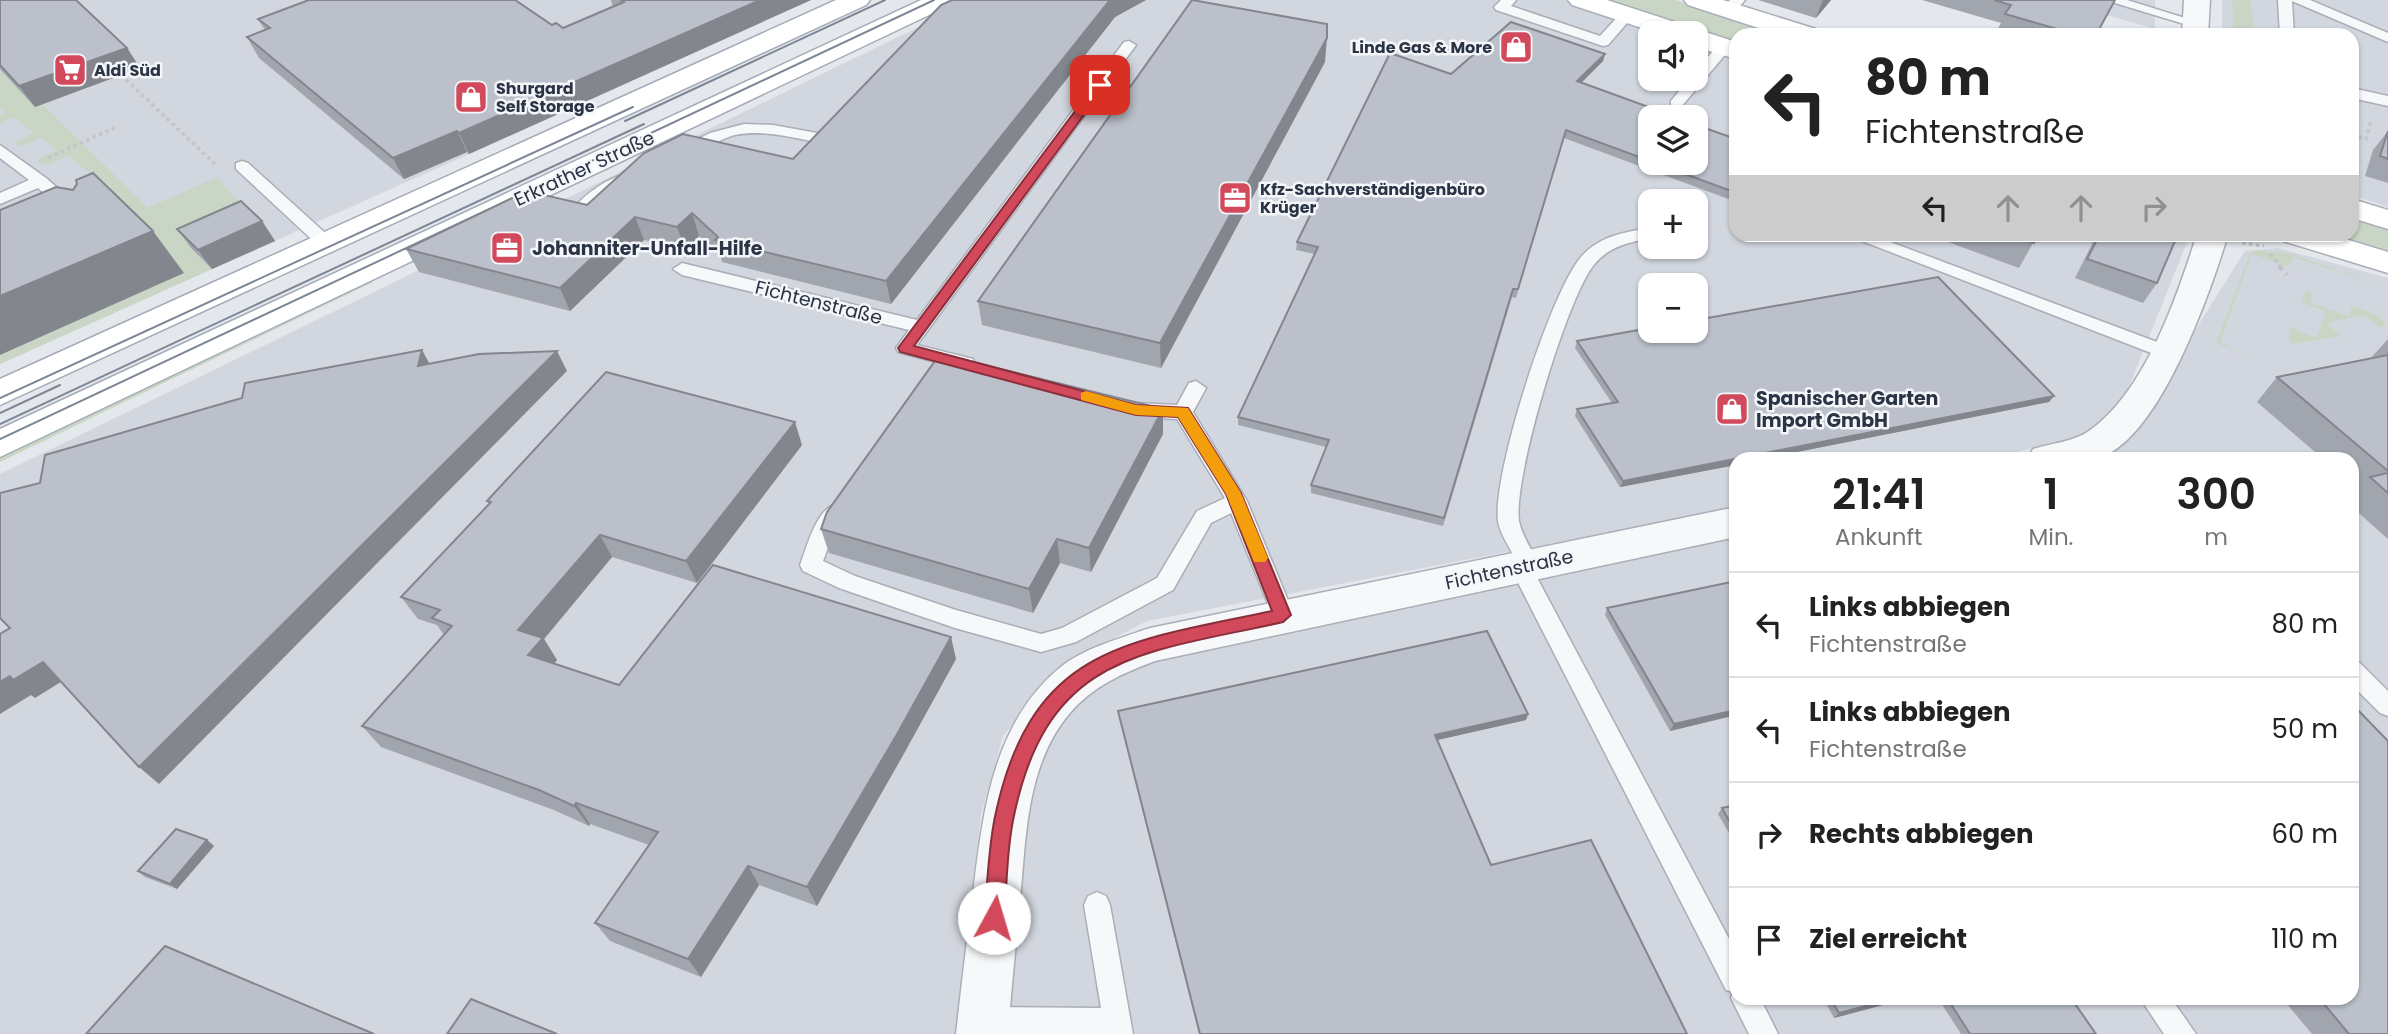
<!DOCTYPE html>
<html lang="de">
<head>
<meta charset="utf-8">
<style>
	:root { --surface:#fff; --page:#f6f6f6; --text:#222; --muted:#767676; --line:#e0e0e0 }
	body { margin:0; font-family:Poppins,sans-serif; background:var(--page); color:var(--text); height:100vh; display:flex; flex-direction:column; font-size:26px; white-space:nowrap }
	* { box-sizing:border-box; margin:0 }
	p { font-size:23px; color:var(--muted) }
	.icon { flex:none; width:38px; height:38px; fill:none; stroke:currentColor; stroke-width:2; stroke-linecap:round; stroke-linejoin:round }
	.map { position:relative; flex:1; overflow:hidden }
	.sheet { position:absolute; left:1729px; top:452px; width:630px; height:553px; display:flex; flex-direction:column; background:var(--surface); border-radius:21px; box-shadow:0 2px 5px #0004 }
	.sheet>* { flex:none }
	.hud { position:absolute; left:1729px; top:28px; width:630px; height:214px; border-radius:21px; box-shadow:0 2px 5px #0004; background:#fff; color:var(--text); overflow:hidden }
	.controls { position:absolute; left:1638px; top:21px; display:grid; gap:14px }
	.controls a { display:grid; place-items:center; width:70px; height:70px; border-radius:14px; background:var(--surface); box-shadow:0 2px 5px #0004; font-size:35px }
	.pin { position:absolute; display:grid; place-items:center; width:60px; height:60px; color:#fff; margin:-30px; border-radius:14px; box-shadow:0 4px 10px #0006 }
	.me { position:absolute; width:77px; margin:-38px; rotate:6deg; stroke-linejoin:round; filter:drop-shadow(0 0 5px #0008) }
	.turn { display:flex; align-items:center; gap:24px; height:147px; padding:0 21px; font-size:32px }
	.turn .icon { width:91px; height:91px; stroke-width:2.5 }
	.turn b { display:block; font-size:49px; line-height:60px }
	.lanes { display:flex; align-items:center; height:66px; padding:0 21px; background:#0003; justify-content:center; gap:35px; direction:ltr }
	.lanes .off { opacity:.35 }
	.eta { display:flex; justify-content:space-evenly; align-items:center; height:119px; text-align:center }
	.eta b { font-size:42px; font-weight:600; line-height:49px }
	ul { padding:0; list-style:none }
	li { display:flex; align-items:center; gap:21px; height:105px; padding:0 21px; border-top:2px solid var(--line) }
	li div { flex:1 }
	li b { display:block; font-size:26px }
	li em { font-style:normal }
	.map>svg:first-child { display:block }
	.built { fill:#d2d6de; fill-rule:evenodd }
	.green { fill:#c9d6c5 }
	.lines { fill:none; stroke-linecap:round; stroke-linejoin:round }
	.service-casing { stroke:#a9aeb7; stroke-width:3 }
	.minor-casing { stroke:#a9aeb7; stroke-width:3 }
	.tertiary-casing { stroke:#a9aeb7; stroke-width:3 }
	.secondary-casing { stroke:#a9aeb7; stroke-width:3 }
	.primary-casing { stroke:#a3abb8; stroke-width:3 }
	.path-far1 { stroke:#c2c5cb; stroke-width:3.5; stroke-dasharray:3.5 3.5; stroke-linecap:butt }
	.path { stroke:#c2c5cb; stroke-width:4.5; stroke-dasharray:5 5; stroke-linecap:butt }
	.service { fill:#f7f8fa; fill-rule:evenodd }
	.minor { fill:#f7f8fa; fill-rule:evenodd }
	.tertiary { fill:#f7f8fa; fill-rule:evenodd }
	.secondary { fill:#fff; fill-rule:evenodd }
	.primary { fill:#fff; fill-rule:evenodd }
	.tram { stroke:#7d8696; stroke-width:2 }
	.wall { fill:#a1a5ae }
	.shaded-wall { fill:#83868d }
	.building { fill:#bbc0ca; stroke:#83868d; stroke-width:2 }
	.route { fill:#d1495b; stroke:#882f3b; stroke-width:2 }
	.slow { fill:#f59e0b }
	.labels { text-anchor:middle; stroke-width:5; stroke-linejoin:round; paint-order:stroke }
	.far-poi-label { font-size:16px; font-weight:bold; fill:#2b3445; stroke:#f4f6f9; text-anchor:start }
	.street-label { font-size:19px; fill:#2b3445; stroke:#f4f6f9 }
	.poi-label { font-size:19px; font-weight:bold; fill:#2b3445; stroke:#f4f6f9; text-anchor:start }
</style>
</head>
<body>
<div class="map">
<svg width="2388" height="1034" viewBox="0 0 2388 1034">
	<rect width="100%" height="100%" fill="#e4e7ec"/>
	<!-- built -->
	<g class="built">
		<path d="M0 0H749L568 75 599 96 0 364Z"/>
		<path d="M974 0H1565L1663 33H1650V79H1696V44L1736 58V234L2190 235 2128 389 2092 434 1990 458H1736V508L1147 621 1061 666 1003 736 981 814 955 1034H0V474ZM1650 117H1696V163H1650ZM1650 201H1696V247H1650ZM1650 285H1696V331H1650Z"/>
		<path d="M2055 0H2155V29Z"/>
		<path d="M2222 0H2388V207L2352 195V35H2222Z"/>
		<path d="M2278 248 2388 278V1034H990L1012 811 1067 693 1137 656 1736 529V998H2352V458H2070L2121 448 2245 251Z"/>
	</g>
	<!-- green -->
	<g class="green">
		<path d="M1602 0H1675L1786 35H1736V43Z"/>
		<path d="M2232 0H2251L2254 35H2234Z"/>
		<path d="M0 69 35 107 42 104 148 208 217 177 254 220 191 248 212 269 0 364V355L179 275 72 186 93 175 67 156 45 166 36 160 57 150 41 138 19 147 14 142 34 133 13 117 0 123V116L6 113 0 108Z"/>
		<path d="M2352 215 2388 226V252L2331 235 2352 234Z"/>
		<path d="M2256 250 2292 254 2388 288 2293 257 2288 267 2252 254 2220 342 2241 353 2216 343 2250 253Z"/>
		<path d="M369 278 373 282 0 462V455Z"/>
		<path d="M2306 291 2312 293 2311 303 2349 316 2352 306 2378 315 2386 325 2379 327 2364 315 2327 323 2340 336 2294 344 2289 341V329L2291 327 2317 338 2326 312 2301 302Z"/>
	</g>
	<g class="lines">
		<defs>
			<g id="service">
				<path d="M1501 0H1516L1511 6 1600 36 1622 12 1634 15 1608 45 1603 46 1496 10 1494 7Z"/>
				<path d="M1730 0H1745L1733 14H1723L1721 11Z"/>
				<path d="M2105 0H2127L2201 23 2194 27Z"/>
				<path d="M2278 0H2310L2388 33V42L2292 1 2294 35H2280Z"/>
				<path d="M1129 41 1136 45 917 345 973 359 975 364 973 369 966 370 898 352 896 348 909 330 682 275 673 269 682 263 917 320 1124 42Z"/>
				<path d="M1724 43 1731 47 1729 50 1681 107H1671V101L1689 79H1696V71L1719 44Z"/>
				<path d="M2352 88 2388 96V106L2352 98Z"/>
				<path d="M744 124 773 125 817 133 819 136 811 141C786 136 760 130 735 135 717 139 692 160 674 155L672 152 710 133Z"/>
				<path d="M0 145 46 178 76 204V212H64L38 188 0 204V193L29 180 0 158Z"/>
				<path d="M242 161 248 163 333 240 336 244 333 248H321L236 169V163Z"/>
				<path d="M626 174 632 176V182L604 198 585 215H573L571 211C584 195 605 179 626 174Z"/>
				<path d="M1638 230 1644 231 1647 235 1644 239C1624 244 1607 248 1593 266 1566 301 1513 478 1519 521 1522 536 1533 552 1540 565L1534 572 1736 952V998H1760L1778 1034H1749L1731 998 1733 992 1726 990 1510 567 1516 560C1510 548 1500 534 1498 521 1492 475 1550 293 1581 257 1597 239 1616 234 1638 230Z"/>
				<path d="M1844 234H1869L2173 348 2175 352 2166 358 2159 356Z"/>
				<path d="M1196 381 1206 388 1193 412 1247 501 1294 615 1291 621 1283 624 1275 621 1231 513 1211 523 1173 590 1076 642 1041 652 955 628 839 588 803 571 800 565C807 547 819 497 844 505L847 511 833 534 823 561 855 576 956 610 1041 634 1062 628 1157 578 1197 511 1225 498 1177 419 1136 417 1126 410 1136 403 1177 405 1189 383Z"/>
				<path d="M2352 660 2360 663 2388 691V716L2380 713 2352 685Z"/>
				<path d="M1097 892 1106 896 1110 905 1133 1034H981L973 1031 969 1021 973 1011 983 1007 1101 1008 1084 905 1088 896Z"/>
				<path d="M2140 998H2171L2196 1034H2164Z"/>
			</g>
			<path id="minor" d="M2184 0H2210L2208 35H2182Z"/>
			<g id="tertiary">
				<path d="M2197 234H2228C2211 291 2159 441 2098 458 2078 463 2049 458 2028 458L2033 449C2052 443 2073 442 2089 431 2145 392 2177 297 2197 234Z"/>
				<path d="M1736 507V537L1155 661C1123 673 1093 686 1070 713 1026 764 1026 838 1020 901 1016 945 1011 990 1008 1034H956C961 990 966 946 972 902 982 817 991 723 1062 666 1087 647 1121 638 1150 628Z"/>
			</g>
			<g id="secondary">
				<path d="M1568 0H1607L1736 42V59L1696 47V33H1657L1572 5Z"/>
				<path d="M1684 0H1723L1816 29 1820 35H1780L1688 5Z"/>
				<path d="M2352 199 2388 210V229L2352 218Z"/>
				<path d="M2279 234H2329L2388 252V273L2283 241Z"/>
			</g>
			<g id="primary">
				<path d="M836 0H870L866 5 0 405V379Z"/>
				<path d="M921 0H954L950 5 0 457V429Z"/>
			</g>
		</defs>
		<!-- service casing -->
		<use href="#service" class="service-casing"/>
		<!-- minor casing -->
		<use href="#minor" class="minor-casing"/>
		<!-- tertiary casing -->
		<use href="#tertiary" class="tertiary-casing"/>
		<!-- secondary casing -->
		<use href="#secondary" class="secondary-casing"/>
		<!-- primary casing -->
		<use href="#primary" class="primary-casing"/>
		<!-- path-far1 -->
		<g class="path-far1">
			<path d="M121 75 217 166"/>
			<path d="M2352 135 2366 139 2371 120"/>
			<path d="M48 158 118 126"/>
			<path d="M2242 243 2264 246"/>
			<path d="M2270 254 2281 267"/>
		</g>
		<!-- path -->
		<path class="path" d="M2279 266 2287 275"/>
		<!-- service -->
		<use href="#service" class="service"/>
		<!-- minor -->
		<use href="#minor" class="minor"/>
		<!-- tertiary -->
		<use href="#tertiary" class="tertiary"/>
		<!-- secondary -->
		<use href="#secondary" class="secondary"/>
		<!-- primary -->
		<use href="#primary" class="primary"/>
		<!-- tram -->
		<g class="tram">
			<path d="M625 121 885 0"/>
			<path d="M0 398 633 107"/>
			<path d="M0 413 60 385"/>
			<path d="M0 424 644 124"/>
			<path d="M0 439 934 0"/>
		</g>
	</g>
	<!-- wall -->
	<g class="wall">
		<path d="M0 0 127 48 140 68 35 107 0 69Z"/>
		<path d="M611 0H811L469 154 467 152 404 179 259 58 247 37 265 30 258 19 552 25 563 28 613 7Z"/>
		<path d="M952 0H1146L1115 17 891 304 722 262 720 254 699 236 686 250 644 240 570 311 419 272 406 249 587 205 793 159Z"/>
		<path d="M1758 0H1831L1816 18Z"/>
		<path d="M1922 0H2115L2096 35H2005L1996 32 2001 23Z"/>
		<path d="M1605 54 1603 61 1581 83 1650 117V163H1696L1736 193 1731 200 1564 138 1516 298 1512 297 1443 526 1311 493V485L1326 447 1238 425V417L1315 254 1296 250 1297 242 1451 74Z"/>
		<path d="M1325 62 1161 368 982 325 978 301Z"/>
		<path d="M2388 131V183L2365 176 2373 150Z"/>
		<path d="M262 221 275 241 212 269 191 248 177 229Z"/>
		<path d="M1926 234H2038L2019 268Z"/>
		<path d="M2097 234H2178L2157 283 2143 303 2075 278Z"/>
		<path d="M2388 339V539L2352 507V496L2358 490 2352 485V458H2322L2257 402 2277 377 2370 359Z"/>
		<path d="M1577 341 2049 402 1766 458H1736V465L1620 487 1575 416 1577 409 1612 403 1575 348Z"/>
		<path d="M1163 434 1091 572 1060 563 1033 613 829 553 821 529Z"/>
		<path d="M802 445 697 583 612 557 544 639 557 660 554 664 619 685 956 659 902 757 817 906 759 885 701 977 610 941 595 923 649 845 590 824 589 826 554 810 381 747 362 726 444 635 437 625 418 619 401 597 489 504 487 501Z"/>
		<path d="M1607 608 1736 715 1670 731 1605 615Z"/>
		<path d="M1118 711 1528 714 1526 720 1437 740 1491 865 1687 1034H1199L1119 717Z"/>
		<path d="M1736 805V845L1718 814 1722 808Z"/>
		<path d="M207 840 214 846 177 889 145 877 138 871Z"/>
		<path d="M1823 998H1909L1834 1018Z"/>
		<path d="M1938 998H2071L2096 1034H1961Z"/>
		<path d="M2282 998H2352L2388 1034H2312Z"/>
	</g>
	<!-- shaded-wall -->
	<g class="shaded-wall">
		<path d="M760 0H811L469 154 459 133Z"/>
		<path d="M1110 0H1146L1115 17 891 304 886 281Z"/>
		<path d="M1823 0H1831L1816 18Z"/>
		<path d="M1327 38 1325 62 1161 368 1160 343Z"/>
		<path d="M127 48 140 68 35 107 19 86Z"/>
		<path d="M1605 54 1603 61 1575 89 1577 81Z"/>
		<path d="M457 131 467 152 404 179 393 158Z"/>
		<path d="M692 213 699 236 686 250 677 227Z"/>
		<path d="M635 217 644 240 570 311 560 288Z"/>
		<path d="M262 221 275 241 212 269 198 250Z"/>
		<path d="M153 231 184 273 0 355V296Z"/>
		<path d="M422 350 433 370 418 366Z"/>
		<path d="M557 351 567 371 159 784 139 767Z"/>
		<path d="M2054 396 2049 402 1766 458H1736V465L1620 487 1623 481Z"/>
		<path d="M1163 409V434L1091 572 1089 548Z"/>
		<path d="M795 422 802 445 697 583 686 561Z"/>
		<path d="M600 535 612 557 544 639 557 660 543 677 528 655 518 630Z"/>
		<path d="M1057 539 1060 563 1033 613 1029 589Z"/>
		<path d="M951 637 956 659 902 757 817 906 807 887Z"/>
		<path d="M43 662 64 680 35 698 31 695 0 714V682L10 676Z"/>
		<path d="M1736 710V715L1670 731 1674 724Z"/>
		<path d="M1528 714 1526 720 1433 741 1435 735Z"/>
		<path d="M576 803 590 824 589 826 574 806Z"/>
		<path d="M207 840 214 846 177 889 170 884Z"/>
		<path d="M748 866 759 885 701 977 688 959Z"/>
		<path d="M1896 998H1909L1834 1018 1839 1013Z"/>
	</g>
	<!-- building -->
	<g class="building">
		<path d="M0 0H76L127 48 19 86 0 65Z"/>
		<path d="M309 0H515L552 25 556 23 563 28 624 2 621 0H760L459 133 457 131 393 158 247 37 270 28 258 19Z"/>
		<path d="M952 0H1110L886 281 715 240 718 237 692 213 677 227 635 217 560 288 406 249 527 191 587 205 644 153 683 134 793 159 941 5Z"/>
		<path d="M1192 0 1327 24V38L1160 343 978 301Z"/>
		<path d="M1994 0H2115L2096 35H2078L2005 14 2011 5Z"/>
		<path d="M1511 22 1605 54 1577 81 1676 117H1650V161L1566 130 1518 289H1513L1444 518 1311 485 1329 440 1238 417 1318 247 1297 242 1390 53 1451 74Z"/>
		<path d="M1696 125 1736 139V189L1734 192 1655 163H1696Z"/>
		<path d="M2388 131V159L2380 156Z"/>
		<path d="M93 173 153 231 0 296V210L56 187 73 190 77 184 76 180Z"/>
		<path d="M241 201 262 221 198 250 177 229Z"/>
		<path d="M2009 234H2038L2034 243Z"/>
		<path d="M2100 234H2178L2157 283 2087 259Z"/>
		<path d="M1938 277 2054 396 1623 481 1577 409 1618 402 1577 341 1650 328V331H1696V320Z"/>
		<path d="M422 350 418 366 479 354 557 351 139 767 43 662 13 680 10 676 0 682V634L10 628 0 618V493L40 483 45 455 242 398 245 383Z"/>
		<path d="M940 354 1163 409 1089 548 1057 539 1029 589 821 529 827 512Z"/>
		<path d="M2388 355V471L2277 377Z"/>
		<path d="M606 372 795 422 686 561 600 535 518 630 543 638 528 655 619 685 713 565 951 637 896 736 807 887 748 866 688 959 595 923 658 832 576 803 574 806 539 790 362 726 452 626 432 618 440 610 401 597 491 502 487 501Z"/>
		<path d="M2388 473V493L2370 477Z"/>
		<path d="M1736 581V710L1674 724 1607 608Z"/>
		<path d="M1487 631 1528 714 1435 735 1491 865 1591 840 1687 1034H1200L1118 711Z"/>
		<path d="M2352 704 2388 741V1034H2349L2319 998H2352Z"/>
		<path d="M1736 805V833L1722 808Z"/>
		<path d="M176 829 207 840 170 884 138 871Z"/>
		<path d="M165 946 374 1034H86Z"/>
		<path d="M1830 998H1896L1839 1013Z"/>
		<path d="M1947 998H2071L2096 1034H1970Z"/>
		<path d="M471 999 557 1034H447Z"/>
	</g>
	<!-- route -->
	<path class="route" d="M1096 83 1106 85 914 346 1136 405 1188 408 1241 493 1291 615 1283 622C1146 653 1050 652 1015 811 1007 845 1007 883 1004 918L1001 925 994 927 987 925 984 918C988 883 988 846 996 812 1033 645 1128 642 1272 611L1226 494 1178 417 1136 415 900 352 898 348Z"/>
	<!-- slow -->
	<path class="slow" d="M1086 391 1136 405 1188 408 1241 493 1268 558 1265 562H1254L1226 494 1178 417 1136 415 1081 400V393Z"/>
	<!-- icons -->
	<defs>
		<symbol id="shop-square" viewBox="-11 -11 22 22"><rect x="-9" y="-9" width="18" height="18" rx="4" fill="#d1495b" stroke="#f4f6f9"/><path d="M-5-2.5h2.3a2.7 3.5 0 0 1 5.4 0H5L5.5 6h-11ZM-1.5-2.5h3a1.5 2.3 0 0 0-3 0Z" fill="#fff"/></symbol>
		<symbol id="supermarket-square" viewBox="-11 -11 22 22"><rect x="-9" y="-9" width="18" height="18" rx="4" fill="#d1495b" stroke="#f4f6f9"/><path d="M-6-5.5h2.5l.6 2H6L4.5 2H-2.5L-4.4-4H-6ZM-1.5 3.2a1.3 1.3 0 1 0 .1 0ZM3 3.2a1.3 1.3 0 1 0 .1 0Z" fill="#fff"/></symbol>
		<symbol id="office-square" viewBox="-11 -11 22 22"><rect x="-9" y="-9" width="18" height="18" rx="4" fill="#d1495b" stroke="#f4f6f9"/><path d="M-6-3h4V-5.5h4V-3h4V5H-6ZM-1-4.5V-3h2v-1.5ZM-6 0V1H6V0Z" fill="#fff"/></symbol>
	</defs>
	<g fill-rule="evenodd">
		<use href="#shop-square" x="1497" y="28" width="38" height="38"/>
		<use href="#supermarket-square" x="51" y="51" width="38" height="38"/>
		<use href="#shop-square" x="452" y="78" width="38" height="38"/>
		<use href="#office-square" x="1216" y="179" width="38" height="38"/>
		<use href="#office-square" x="488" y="229" width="38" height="38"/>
		<use href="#shop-square" x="1713" y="390" width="38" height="38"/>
	</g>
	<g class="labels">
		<!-- far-poi labels -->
		<g class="far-poi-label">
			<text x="1492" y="53" text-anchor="end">Linde Gas &amp; More</text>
			<text x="94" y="76">Aldi Süd</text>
			<text x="496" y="94">Shurgard<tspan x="496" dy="18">Self Storage</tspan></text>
			<text x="1260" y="195">Kfz-Sachverständigenbüro<tspan x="1260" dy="18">Krüger</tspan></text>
		</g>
		<!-- street labels -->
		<g class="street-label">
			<text transform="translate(584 168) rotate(-25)" y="7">Erkrather Straße</text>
			<text transform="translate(819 302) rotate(14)" y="7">Fichtenstraße</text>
			<text transform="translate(1509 569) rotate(-12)" y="7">Fichtenstraße</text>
		</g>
		<!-- poi labels -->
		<g class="poi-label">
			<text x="532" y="255">Johanniter-Unfall-Hilfe</text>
			<text x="1756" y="405">Spanischer Garten<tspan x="1756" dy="22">Import GmbH</tspan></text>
		</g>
	</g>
</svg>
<div class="controls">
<a><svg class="icon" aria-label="sound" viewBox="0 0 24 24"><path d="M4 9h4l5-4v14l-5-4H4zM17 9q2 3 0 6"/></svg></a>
<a><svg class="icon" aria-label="layers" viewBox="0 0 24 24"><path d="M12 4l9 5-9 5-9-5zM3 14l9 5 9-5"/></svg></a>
<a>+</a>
<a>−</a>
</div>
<div class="pin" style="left:1100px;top:85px;background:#d93025"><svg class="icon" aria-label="arrive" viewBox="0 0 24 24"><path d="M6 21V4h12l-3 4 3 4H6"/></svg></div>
<svg class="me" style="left:994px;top:918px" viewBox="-20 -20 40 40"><circle r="19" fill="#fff"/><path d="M0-13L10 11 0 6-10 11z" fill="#d1495b"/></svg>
<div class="hud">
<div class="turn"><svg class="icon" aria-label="left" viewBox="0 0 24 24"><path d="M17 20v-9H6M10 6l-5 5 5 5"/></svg><div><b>80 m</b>Fichtenstraße</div></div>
<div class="lanes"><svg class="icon" aria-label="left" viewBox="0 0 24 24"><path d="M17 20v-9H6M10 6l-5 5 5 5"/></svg><svg class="icon off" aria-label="ahead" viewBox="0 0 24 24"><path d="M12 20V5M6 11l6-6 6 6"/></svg><svg class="icon off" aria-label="ahead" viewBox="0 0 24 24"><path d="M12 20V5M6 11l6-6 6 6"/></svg><svg class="icon off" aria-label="right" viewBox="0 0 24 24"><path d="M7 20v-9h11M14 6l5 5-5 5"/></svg></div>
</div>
<section class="sheet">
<div class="eta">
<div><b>21:41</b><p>Ankunft</p></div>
<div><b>1</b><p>Min.</p></div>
<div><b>300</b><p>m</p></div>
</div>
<ul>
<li><svg class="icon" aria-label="left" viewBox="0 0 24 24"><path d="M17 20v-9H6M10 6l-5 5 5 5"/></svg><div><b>Links abbiegen</b><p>Fichtenstraße</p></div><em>80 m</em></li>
<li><svg class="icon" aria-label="left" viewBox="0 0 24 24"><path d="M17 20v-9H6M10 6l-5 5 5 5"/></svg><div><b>Links abbiegen</b><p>Fichtenstraße</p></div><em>50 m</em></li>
<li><svg class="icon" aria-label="right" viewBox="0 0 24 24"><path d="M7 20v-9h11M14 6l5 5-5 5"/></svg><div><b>Rechts abbiegen</b></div><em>60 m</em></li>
<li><svg class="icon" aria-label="arrive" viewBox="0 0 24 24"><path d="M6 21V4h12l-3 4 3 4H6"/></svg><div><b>Ziel erreicht</b></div><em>110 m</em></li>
</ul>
</section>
</div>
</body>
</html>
